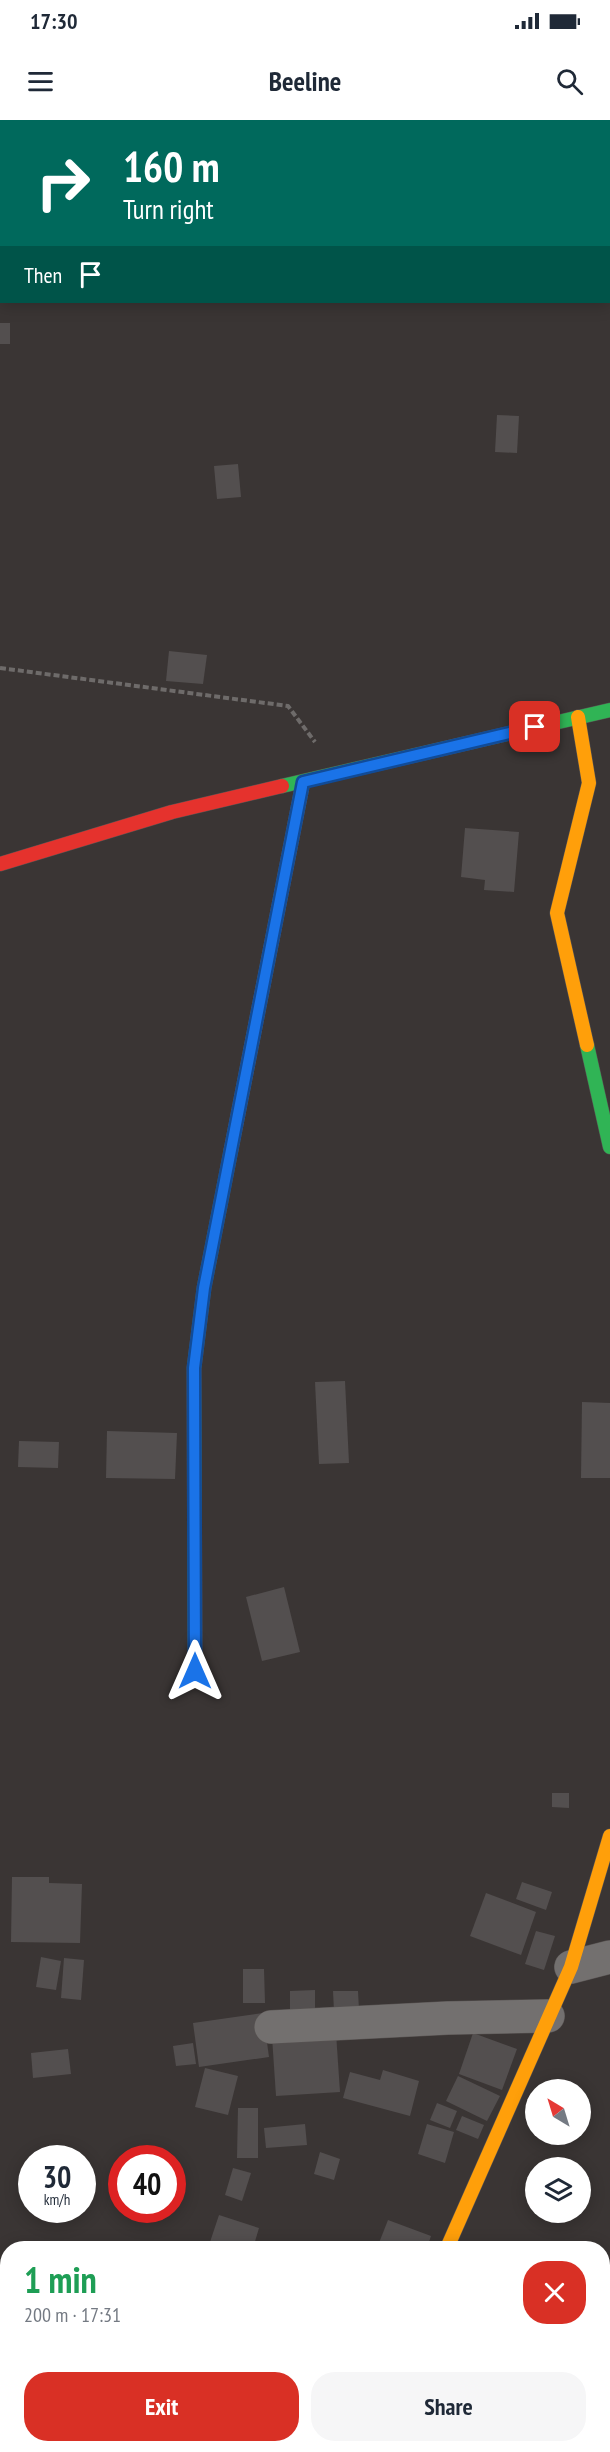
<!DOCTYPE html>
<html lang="en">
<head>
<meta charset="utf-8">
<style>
	:root { --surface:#fff; --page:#f6f6f7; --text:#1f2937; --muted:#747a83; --accent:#d93025 }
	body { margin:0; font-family:"PT Sans Narrow",sans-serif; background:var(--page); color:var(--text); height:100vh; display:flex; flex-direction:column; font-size:22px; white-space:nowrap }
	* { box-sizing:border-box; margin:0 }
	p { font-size:20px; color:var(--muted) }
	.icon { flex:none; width:33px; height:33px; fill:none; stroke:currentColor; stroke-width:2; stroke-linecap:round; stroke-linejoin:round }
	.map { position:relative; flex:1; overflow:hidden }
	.panel { position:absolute; left:0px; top:2121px; width:610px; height:212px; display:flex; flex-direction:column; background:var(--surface); border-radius:24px 24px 0 0; box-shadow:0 3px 15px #0003 }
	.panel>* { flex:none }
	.hud { position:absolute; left:0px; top:0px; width:610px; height:183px; box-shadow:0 3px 15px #0003; background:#00695c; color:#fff; overflow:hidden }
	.needle { width:39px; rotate:322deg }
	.fabs { position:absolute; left:525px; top:1959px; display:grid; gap:12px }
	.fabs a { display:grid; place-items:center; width:66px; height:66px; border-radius:50%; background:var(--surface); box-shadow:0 3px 15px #0003; font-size:30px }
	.speed { position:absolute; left:18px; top:2025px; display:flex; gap:12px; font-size:30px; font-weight:700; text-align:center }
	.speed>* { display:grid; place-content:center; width:78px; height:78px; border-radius:50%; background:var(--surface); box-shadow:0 3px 15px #0003; line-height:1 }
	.speed small { font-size:15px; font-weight:400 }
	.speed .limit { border:9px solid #d22; background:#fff; color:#111 }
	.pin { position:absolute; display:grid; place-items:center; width:51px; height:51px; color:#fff; margin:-26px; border-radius:12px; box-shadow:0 3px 9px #0006 }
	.me { position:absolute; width:66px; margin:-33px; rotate:0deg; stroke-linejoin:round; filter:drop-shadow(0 0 4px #0008) }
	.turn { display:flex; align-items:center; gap:21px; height:126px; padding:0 24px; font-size:27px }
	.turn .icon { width:78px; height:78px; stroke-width:2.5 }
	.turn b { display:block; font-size:42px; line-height:51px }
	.then { display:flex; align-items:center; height:57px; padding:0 24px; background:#0003; gap:12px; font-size:22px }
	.round { display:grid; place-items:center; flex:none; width:63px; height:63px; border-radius:24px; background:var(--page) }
	.summary { display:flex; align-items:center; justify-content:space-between; height:102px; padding:0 24px }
	h1 { font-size:36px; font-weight:700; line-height:45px; color:#1e9e55 }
	.cta { display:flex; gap:12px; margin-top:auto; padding:12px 24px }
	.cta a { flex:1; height:69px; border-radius:24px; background:var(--accent); color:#fff; font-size:24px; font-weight:700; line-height:69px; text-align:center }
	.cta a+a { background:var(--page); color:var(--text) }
	.status { display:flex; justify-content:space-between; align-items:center; height:42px; padding:0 30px; background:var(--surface); direction:ltr }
	.status svg { height:16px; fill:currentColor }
	header { display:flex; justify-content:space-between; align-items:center; height:78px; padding:0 24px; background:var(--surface); font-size:27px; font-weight:700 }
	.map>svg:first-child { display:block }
	.building { fill:#534f4f }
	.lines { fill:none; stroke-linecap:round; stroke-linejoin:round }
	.street-casing { stroke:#595453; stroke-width:34 }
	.fast-casing { stroke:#595453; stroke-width:15 }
	.slow-casing { stroke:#595453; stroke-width:15 }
	.jam-casing { stroke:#595453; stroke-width:15 }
	.path { stroke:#6e6b6a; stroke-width:4; stroke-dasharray:6 3; stroke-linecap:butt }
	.street { stroke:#73706f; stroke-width:33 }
	.fast { stroke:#30b455; stroke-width:14 }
	.slow { stroke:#ff9f0a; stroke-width:14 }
	.jam { stroke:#e5322d; stroke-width:14 }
	.route-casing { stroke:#114b97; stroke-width:15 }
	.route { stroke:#1a73e8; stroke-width:10 }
</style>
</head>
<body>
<div class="status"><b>17:30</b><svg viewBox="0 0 49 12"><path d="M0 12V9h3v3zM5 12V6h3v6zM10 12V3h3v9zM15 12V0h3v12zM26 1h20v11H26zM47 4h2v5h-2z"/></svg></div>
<header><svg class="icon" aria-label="menu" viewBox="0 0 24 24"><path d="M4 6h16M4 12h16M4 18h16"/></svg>Beeline<svg class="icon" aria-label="search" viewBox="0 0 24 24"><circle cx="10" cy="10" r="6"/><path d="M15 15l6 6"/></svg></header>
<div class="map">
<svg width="610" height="2332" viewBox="0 0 610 2332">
	<rect width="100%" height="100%" fill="#3a3534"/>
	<!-- building -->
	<g class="building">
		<rect x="0" y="203" width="10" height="21"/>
		<path d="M497 295 519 296 517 333 495 332Z"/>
		<path d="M238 344 241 377 217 379 214 346Z"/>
		<path d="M169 531 207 535 203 564 166 561Z"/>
		<path d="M465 708 519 712 514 772 484 770 485 760 461 757Z"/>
		<path d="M345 1261 349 1343 319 1344 315 1262Z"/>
		<path d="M582 1282 610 1283V1358H581Z"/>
		<path d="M107 1311 177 1313 175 1359 106 1358Z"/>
		<path d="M19 1321 59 1322 58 1348 18 1347Z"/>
		<path d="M284 1467 300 1532 262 1541 246 1477Z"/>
		<path d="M552 1673H569V1688L552 1687Z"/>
		<path d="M12 1757H49V1763L82 1764 80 1823 11 1822Z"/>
		<path d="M522 1762 552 1772 546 1790 516 1779Z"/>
		<path d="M486 1773 536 1792 521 1835 470 1816Z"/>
		<path d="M536 1811 555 1816 544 1850 525 1844Z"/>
		<path d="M41 1837 61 1841 56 1870 36 1867Z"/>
		<path d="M64 1838 84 1840 81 1880 61 1878Z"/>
		<path d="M243 1849H264L265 1883H243Z"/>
		<path d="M315 1870V1893L290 1894V1871Z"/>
		<path d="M333 1871H358L359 1890 334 1891Z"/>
		<path d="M263 1893 269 1937 199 1947 193 1903Z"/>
		<path d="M336 1913 340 1972 276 1976 272 1917Z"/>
		<path d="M473 1913 517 1929 502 1970 459 1954Z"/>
		<path d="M193 1923 196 1944 176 1946 173 1926Z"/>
		<path d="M68 1929 71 1954 33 1958 31 1933Z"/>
		<path d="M205 1948 238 1956 228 1995 195 1987Z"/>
		<path d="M383 1950 419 1961 410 1996 343 1978 350 1952 380 1960Z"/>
		<path d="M458 1956 500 1976 487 2001 446 1981Z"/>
		<path d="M437 1983 457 1991 450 2008 430 2000Z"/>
		<path d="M238 1988H258V2038H237Z"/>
		<path d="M462 1996 484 2005 478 2019 456 2010Z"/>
		<path d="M305 2004 307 2025 266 2028 264 2008Z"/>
		<path d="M427 2004 454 2012 445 2043 418 2034Z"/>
		<path d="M320 2032 340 2039 334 2060 314 2054Z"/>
		<path d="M233 2048 251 2053 242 2081 225 2075Z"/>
		<path d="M219 2095 259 2108 253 2128H208Z"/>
		<path d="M388 2100 431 2116 427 2128H377Z"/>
		<path d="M159 2325H229L226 2332H176Z"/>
		<path d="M252 2325H332L343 2330 342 2332H249Z"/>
		<path d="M427 2325H446L443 2332Z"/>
	</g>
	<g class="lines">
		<defs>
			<g id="street">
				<path d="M571 1847 610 1837"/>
				<path d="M271 1907 448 1898 548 1896"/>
				<path d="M366 2332 368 2325"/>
			</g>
			<g id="fast">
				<path d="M282 666 610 590"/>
				<path d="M587 925 610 1027"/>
				<path d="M195 1551 194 1248 204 1168 231 1030"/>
			</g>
			<g id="slow">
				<path d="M578 597 589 663 557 793 587 925"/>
				<path d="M231 1030 303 662"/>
				<path d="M447 2128 571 1847 610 1716"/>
			</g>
			<path id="jam" d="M0 744 172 692 282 666"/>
		</defs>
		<!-- street casing -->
		<use href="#street" class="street-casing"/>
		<!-- fast casing -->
		<use href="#fast" class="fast-casing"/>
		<!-- slow casing -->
		<use href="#slow" class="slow-casing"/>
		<!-- jam casing -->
		<use href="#jam" class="jam-casing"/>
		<!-- path -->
		<path class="path" d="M0 548 288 586 315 622"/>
		<!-- street -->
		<use href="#street" class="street"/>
		<!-- fast -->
		<use href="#fast" class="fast"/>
		<!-- slow -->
		<use href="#slow" class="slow"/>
		<!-- jam -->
		<use href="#jam" class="jam"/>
	</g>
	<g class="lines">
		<defs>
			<path id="route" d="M195 1551 194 1248 204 1168 303 662 535 607"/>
		</defs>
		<!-- route casing -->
		<use href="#route" class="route-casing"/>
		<!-- route -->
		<use href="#route" class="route"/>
	</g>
</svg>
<div class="fabs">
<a><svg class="needle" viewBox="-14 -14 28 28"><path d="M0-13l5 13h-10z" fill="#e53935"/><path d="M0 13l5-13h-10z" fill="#747a83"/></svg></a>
<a><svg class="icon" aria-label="layers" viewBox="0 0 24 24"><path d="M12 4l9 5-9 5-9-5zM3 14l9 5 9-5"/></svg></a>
</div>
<div class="speed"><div>30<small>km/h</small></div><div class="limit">40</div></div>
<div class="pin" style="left:535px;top:607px;background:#d93025"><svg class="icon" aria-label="arrive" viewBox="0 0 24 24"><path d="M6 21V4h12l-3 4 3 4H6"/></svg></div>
<svg class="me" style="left:195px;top:1551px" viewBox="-20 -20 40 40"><path d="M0-17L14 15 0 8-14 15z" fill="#1a73e8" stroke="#fff" stroke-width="4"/></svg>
<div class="hud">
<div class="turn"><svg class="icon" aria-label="right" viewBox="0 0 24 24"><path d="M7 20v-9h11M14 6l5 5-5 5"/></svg><div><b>160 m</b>Turn right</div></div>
<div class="then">Then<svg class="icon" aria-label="arrive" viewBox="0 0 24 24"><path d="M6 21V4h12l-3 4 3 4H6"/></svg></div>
</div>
<section class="panel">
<div class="summary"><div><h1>1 min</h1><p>200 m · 17:31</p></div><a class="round" style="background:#d93025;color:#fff"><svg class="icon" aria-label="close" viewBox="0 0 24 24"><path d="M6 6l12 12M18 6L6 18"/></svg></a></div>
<div class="cta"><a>Exit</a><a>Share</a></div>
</section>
</div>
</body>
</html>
